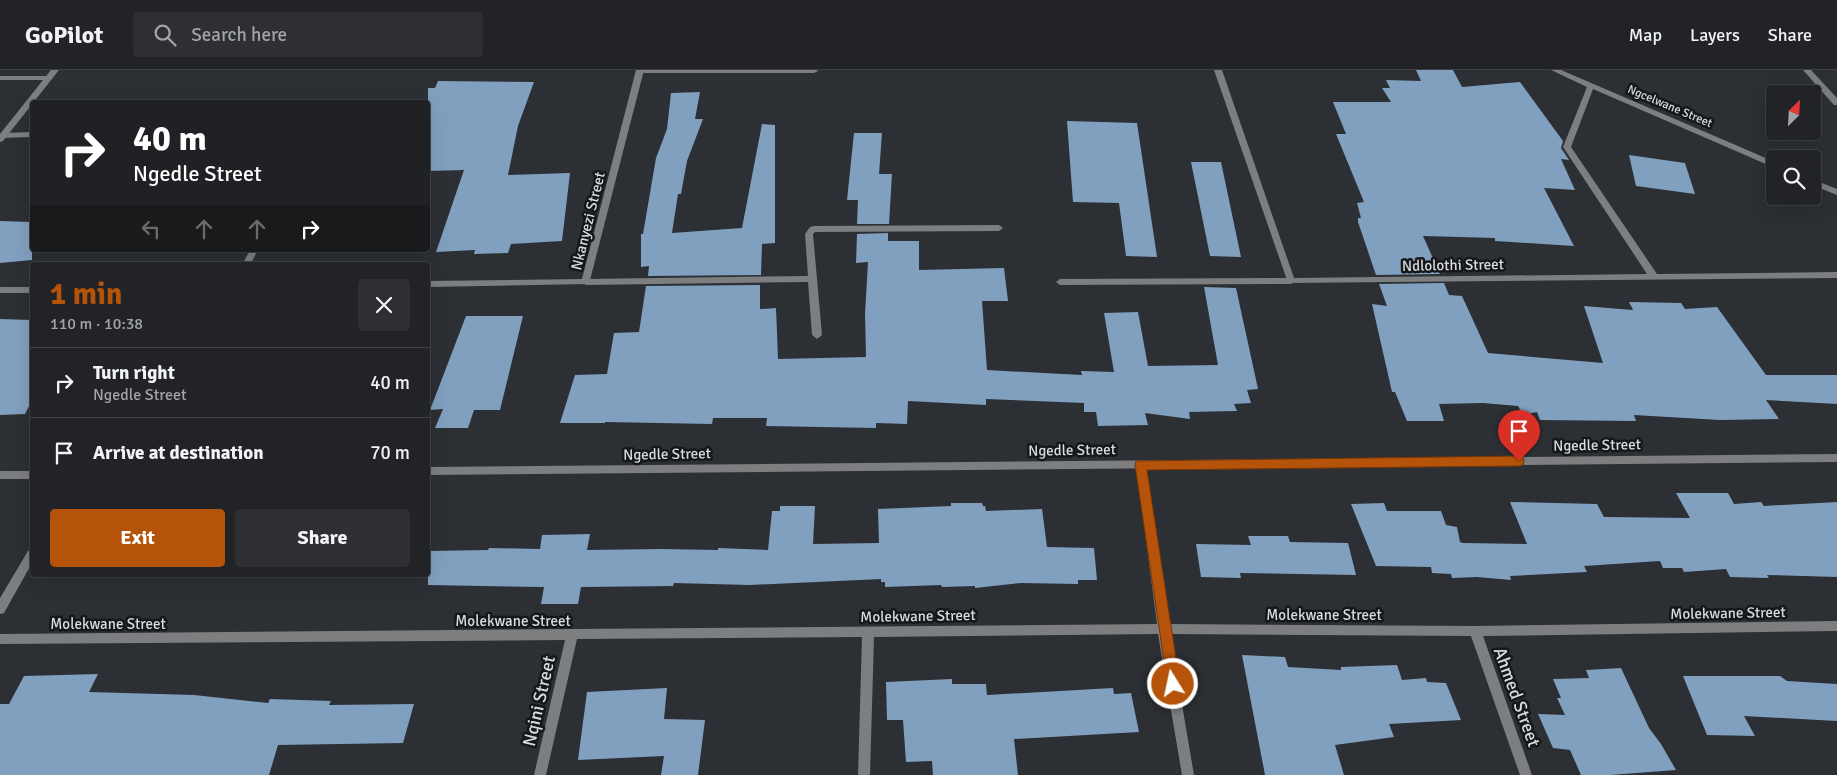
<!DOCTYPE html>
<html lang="en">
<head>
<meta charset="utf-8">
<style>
	:root { --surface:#212326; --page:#2d2f32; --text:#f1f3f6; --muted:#a2a4a7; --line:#3e4043; --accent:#b45309 }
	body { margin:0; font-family:Signika,sans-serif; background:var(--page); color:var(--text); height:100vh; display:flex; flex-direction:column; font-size:19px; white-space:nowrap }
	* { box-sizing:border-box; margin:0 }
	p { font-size:16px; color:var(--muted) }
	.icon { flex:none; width:28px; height:28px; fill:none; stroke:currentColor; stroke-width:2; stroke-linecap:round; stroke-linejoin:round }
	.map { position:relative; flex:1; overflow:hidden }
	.details { position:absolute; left:30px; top:192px; width:400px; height:315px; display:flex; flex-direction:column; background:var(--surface); border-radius:5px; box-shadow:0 5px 20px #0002,0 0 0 1px var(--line) }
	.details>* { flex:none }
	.top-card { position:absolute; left:30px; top:30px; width:400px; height:152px; border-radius:5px; box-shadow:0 5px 20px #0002,0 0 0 1px var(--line); background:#202124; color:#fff; overflow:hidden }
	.needle { width:32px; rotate:24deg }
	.tools { position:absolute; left:1766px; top:15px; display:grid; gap:10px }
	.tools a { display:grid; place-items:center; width:55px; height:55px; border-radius:5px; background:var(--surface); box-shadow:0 5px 20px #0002,0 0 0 1px var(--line); font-size:25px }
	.pin { position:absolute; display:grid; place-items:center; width:42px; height:42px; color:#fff; margin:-51px -21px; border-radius:50% 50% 50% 0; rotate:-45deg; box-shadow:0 0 5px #0007 }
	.pin .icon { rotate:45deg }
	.me { position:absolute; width:55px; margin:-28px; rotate:350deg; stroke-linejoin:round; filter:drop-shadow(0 0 4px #0008) }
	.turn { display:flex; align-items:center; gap:18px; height:105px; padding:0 20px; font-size:22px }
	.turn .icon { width:65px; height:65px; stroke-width:2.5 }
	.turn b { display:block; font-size:35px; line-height:42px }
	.lanes { display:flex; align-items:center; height:48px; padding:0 20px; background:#0003; justify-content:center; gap:25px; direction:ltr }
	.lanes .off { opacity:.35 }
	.round { display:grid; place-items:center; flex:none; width:52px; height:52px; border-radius:5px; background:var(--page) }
	.summary { display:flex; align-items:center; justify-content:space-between; height:85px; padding:0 20px }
	h1 { font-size:30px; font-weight:700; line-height:38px; color:var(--accent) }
	.cta { display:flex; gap:10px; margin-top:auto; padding:10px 20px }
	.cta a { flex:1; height:58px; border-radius:5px; background:var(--accent); color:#fff; font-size:20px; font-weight:700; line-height:58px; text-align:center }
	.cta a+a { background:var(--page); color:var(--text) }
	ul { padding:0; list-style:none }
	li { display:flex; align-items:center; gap:15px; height:70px; padding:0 20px; border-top:1px solid var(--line) }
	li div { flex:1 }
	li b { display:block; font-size:19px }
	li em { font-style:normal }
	header { display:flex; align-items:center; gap:30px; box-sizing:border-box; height:70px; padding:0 25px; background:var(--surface); border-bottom:1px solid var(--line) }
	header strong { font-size:24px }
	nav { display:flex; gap:28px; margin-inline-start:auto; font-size:18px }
	.search { width:350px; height:45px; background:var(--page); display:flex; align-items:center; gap:12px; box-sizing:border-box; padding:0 18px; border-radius:5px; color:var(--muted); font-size:19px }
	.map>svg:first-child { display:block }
	.building { fill:#81a0bf }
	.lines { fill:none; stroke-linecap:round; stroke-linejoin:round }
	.service { fill:#7c7e80; fill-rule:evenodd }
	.minor { fill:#7c7e80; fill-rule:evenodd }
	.tertiary { fill:#7c7e80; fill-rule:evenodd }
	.route { fill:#b45309; stroke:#753606 }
	.labels { text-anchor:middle; stroke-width:5; stroke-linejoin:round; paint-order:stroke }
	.far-street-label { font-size:12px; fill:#d9dcde; stroke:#161719 }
	.street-label { font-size:15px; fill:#d9dcde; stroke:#161719 }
	.near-street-label { font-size:18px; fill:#d9dcde; stroke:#161719 }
</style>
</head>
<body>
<header>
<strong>GoPilot</strong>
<div class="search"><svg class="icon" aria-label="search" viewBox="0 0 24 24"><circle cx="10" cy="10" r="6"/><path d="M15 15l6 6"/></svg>Search here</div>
<nav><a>Map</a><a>Layers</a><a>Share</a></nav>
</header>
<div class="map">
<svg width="1837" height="705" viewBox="0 0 1837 705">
	<rect width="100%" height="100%" fill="#2c2f33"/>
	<!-- building -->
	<g class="building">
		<path d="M1416 0H1453L1462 17 1520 12 1563 71 1561 78 1569 90 1561 89 1575 120 1544 118 1574 176 1495 171V168L1423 166 1440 204 1376 205 1358 152V148H1361L1357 133 1364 132 1336 64H1346L1333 32H1391L1382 18H1390L1386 10 1421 11Z"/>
		<path d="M438 11 534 12 518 56 508 105 570 103 562 171 511 174 508 183 474 184 475 180 436 182 464 100 428 101V18H435Z"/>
		<path d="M700 22 695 49H703L687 91 681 124H678L672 163 742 158 762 54 775 55V173L762 174 761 205 648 206 649 196 641 197V164H643L656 88 667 59 671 23Z"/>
		<path d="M1067 51 1137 53 1157 187 1126 186 1119 133 1073 132Z"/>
		<path d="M854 63H882L879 104H892L889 154H857L858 130H847Z"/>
		<path d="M1629 85 1685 93 1695 124 1636 116Z"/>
		<path d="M1191 92H1221L1241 187 1210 186Z"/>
		<path d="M0 151 32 152V190L0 193Z"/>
		<path d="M888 163V171H919V200L1004 198 1008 231H982L987 300 1082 305 1081 301 1114 302 1104 243 1138 242 1148 296 1218 295 1204 217 1236 218 1258 319 1247 320 1251 333 1234 334 1237 341 1189 342 1190 349 1145 343 1148 355 1098 356 1096 342H1084V333L986 329V335L908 331 907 354 876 353V358L766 356 767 348H713L712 354 605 352V353H560L575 305 607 304 614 263 639 262 646 216 760 215V239L776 238 778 289 866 287 865 244 868 192 856 193 857 164Z"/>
		<path d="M1444 213 1449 225 1462 226 1488 283 1603 293 1584 236 1633 240 1629 232 1681 233 1685 239 1717 237 1766 305H1837V334L1766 330 1779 349 1720 350 1634 345 1636 351 1540 350 1537 342 1523 345 1518 336 1483 333 1439 334 1444 351H1407L1395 322H1392L1372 234 1387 236 1379 214Z"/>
		<path d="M466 246H523L500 340H474L468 358H435L443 339 430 340Z"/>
		<path d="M0 249 32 250V330L25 344 0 345Z"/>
		<path d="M1676 423H1728L1734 434 1761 432 1764 436 1837 432V507L1767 505 1769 508 1730 507 1726 499 1684 502 1682 498H1663L1660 491 1584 496 1587 502 1510 506 1511 510 1477 507 1452 508 1451 504 1432 503 1431 497 1376 496 1351 434 1384 433 1387 441H1441L1446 455 1457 457 1460 472 1463 473 1527 474 1510 432 1597 434 1604 447 1690 448Z"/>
		<path d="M951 433H982L983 436H985L986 441 1042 439 1047 477 1094 478 1097 510H1078V514L1021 513 975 518V516L942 517 941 515 885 517V512H881V509L750 515 674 513 673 516 581 517 578 534H541L544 517 428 515V481L488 480 489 478 540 479 542 465 590 464 587 480 661 479 718 480V478L768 480 772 441H780V436H815L813 474 879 473 878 439 951 436Z"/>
		<path d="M1248 466H1288L1290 472 1348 473 1356 505 1240 503 1241 508 1201 507 1196 474 1251 475Z"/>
		<path d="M1242 585 1285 587 1288 597 1341 600V597L1397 595 1402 610 1426 608 1427 612 1446 613 1461 650 1389 654 1394 667 1335 675 1344 705H1265Z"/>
		<path d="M1621 598 1649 658 1661 674 1676 700 1610 705H1581L1570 680 1553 678 1538 644 1565 645 1557 628H1561L1553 609 1589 608 1586 600Z"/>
		<path d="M98 604 89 622 194 625 268 633 270 629 331 631 329 635 414 634 403 673 278 675 269 705H0V634H9L24 606Z"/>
		<path d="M1683 606H1780L1787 611 1837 614V651L1744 646 1755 666 1707 665Z"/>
		<path d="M952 609V614H986L987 625 1113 618 1114 624 1131 623 1139 662 1014 669 1018 705H933L932 691 906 692 903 650H887L886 612Z"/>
		<path d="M667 618 664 649 705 650 698 705H661L664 686 578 690 587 622Z"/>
	</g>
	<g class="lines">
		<!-- service -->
		<g class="service">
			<path d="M636 0H817L818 1 814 3H636Z"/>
			<path d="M0 6H49L53 8 49 10H0Z"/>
			<path d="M3 63 32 62V67L0 68V65Z"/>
			<path d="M999 155 1003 158 999 161 815 162 813 164 822 265 817 269 812 265 808 212 586 215 582 212 586 209 808 206 805 164 810 157 813 156Z"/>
			<path d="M250 180H258L250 195H242Z"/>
			<path d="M1291 208 1295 211 1291 214 1060 215 1056 212 1060 209Z"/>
		</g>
		<!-- minor -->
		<g class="minor">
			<path d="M51 0H59L3 71 0 72V64Z"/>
			<path d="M636 0H644L589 214 428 217V211L582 209Z"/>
			<path d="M1214 0H1222L1294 208 1647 204 1563 77 1587 17 1551 0H1561L1775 92V98L1593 19 1571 77 1657 204 1837 202V208L1288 213Z"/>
			<path d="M1803 0H1811L1837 28V35H1834Z"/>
			<path d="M1812 109 1837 119V125L1812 115Z"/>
			<rect x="0" y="217" width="32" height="6"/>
			<path d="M1141 391 1145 392 1146 395 1168 554 1475 556 1837 551V561L1483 566 1532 705H1520L1471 566 1170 564 1194 705H1182L1158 564 874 567 870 705H858L862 567 577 569 546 705H534L565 570 0 574V564L1157 554 1136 395 1137 392Z"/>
			<path d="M32 479V493L4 543 0 544V528L28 481Z"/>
		</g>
		<!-- tertiary -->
		<g class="tertiary">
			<path d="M1837 384V392L428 405V397Z"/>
			<rect x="0" y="401" width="32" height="8"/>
		</g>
	</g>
	<!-- route -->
	<path class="route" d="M1519 386 1523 388 1524 391 1523 395 1519 396 1147 400 1180 614 1178 618 1173 620 1168 618 1135 395 1136 391Z"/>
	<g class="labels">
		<!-- far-street labels -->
		<g class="far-street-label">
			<text transform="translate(1670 36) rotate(23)" y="4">Ngcelwane Street</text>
		</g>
		<!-- street labels -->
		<g class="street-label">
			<text transform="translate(588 151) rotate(-76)" y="5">Nkanyezi Street</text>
			<text transform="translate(1453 195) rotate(-1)" y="5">Ndlolothi Street</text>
			<text transform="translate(1597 375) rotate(-1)" y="5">Ngedle Street</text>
			<text transform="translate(1072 380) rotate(-1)" y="5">Ngedle Street</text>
			<text transform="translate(667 384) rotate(-1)" y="5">Ngedle Street</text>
			<text transform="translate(1728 543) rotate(-1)" y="5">Molekwane Street</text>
			<text x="1324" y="550">Molekwane Street</text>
			<text transform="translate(918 546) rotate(-1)" y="5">Molekwane Street</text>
			<text x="513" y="556">Molekwane Street</text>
			<text x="108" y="559">Molekwane Street</text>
		</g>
		<!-- near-street labels -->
		<g class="near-street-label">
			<text transform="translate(1517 627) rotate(70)" y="6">Ahmed Street</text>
			<text transform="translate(539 631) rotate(-77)" y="6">Nqini Street</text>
		</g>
	</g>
</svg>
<div class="tools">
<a><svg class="needle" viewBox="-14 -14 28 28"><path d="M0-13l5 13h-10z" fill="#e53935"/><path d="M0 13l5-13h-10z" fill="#a2a4a7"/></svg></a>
<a><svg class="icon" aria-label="search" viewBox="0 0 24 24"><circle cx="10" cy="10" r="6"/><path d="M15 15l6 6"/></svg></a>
</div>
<div class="pin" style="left:1519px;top:391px;background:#d93025"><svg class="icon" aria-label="arrive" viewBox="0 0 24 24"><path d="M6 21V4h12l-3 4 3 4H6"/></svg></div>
<svg class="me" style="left:1173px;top:614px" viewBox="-20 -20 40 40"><circle r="17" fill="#b45309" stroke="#fff" stroke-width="3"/><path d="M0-11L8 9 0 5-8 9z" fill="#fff"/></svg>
<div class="top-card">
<div class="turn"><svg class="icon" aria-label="right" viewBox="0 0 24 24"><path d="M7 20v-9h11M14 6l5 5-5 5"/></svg><div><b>40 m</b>Ngedle Street</div></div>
<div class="lanes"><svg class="icon off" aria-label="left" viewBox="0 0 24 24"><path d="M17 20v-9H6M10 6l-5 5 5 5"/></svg><svg class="icon off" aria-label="ahead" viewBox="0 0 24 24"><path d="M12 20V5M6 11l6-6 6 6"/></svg><svg class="icon off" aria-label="ahead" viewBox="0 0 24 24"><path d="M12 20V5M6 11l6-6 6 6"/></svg><svg class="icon" aria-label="right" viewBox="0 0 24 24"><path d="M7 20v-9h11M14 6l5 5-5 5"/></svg></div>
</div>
<section class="details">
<div class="summary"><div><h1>1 min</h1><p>110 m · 10:38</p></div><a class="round"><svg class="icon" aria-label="close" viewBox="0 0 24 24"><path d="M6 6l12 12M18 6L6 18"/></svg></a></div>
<ul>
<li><svg class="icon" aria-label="right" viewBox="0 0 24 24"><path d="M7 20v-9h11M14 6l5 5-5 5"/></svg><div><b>Turn right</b><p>Ngedle Street</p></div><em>40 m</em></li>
<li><svg class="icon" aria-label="arrive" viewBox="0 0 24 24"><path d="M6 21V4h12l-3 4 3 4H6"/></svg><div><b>Arrive at destination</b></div><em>70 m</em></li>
</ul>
<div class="cta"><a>Exit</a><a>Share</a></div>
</section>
</div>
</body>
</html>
